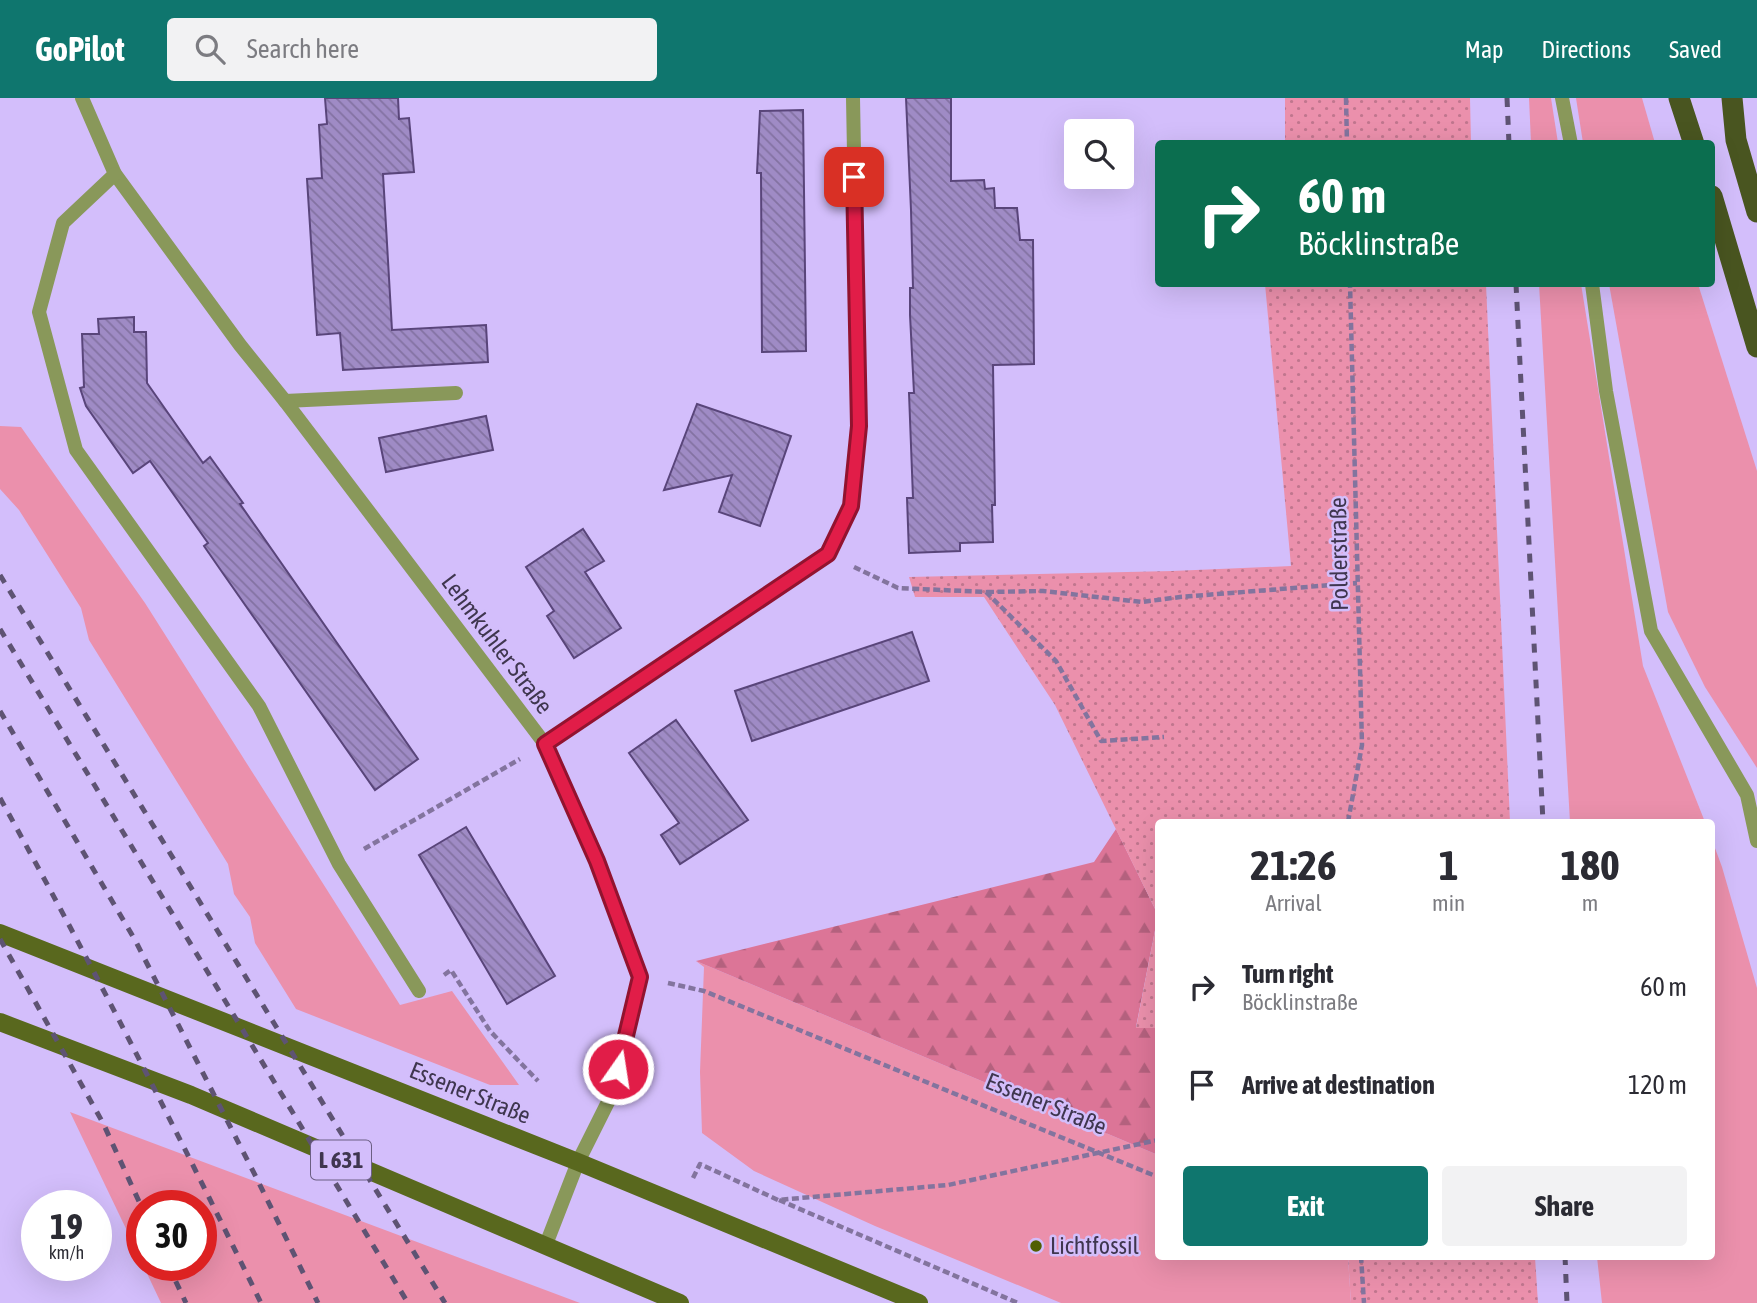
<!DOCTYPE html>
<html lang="en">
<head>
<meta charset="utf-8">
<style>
	:root { --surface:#fff; --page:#f2f2f3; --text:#2b2b33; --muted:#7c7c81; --accent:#0f766e }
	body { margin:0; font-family:"Asap Condensed",sans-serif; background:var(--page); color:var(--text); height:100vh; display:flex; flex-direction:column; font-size:26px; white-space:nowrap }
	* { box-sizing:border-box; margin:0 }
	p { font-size:23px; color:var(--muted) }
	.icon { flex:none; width:38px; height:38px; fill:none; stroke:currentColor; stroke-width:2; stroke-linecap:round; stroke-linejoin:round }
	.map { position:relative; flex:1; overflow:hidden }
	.side { position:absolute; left:1155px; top:721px; width:560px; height:441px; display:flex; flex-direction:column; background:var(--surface); border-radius:7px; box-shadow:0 7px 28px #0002 }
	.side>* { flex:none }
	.top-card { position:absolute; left:1155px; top:42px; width:560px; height:147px; border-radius:7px; box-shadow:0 7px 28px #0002; background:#0b6e4f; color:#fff; overflow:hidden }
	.controls { position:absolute; left:1064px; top:21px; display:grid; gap:14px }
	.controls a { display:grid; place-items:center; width:70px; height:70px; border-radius:7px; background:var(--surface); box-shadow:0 7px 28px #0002; font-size:35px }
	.speed { position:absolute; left:21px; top:1092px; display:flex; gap:14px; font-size:35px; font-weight:700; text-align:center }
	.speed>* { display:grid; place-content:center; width:91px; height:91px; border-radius:50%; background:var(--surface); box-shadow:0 7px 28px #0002; line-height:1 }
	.speed small { font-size:18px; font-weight:400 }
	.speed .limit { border:10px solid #d22; background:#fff; color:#111 }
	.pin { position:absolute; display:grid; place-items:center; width:60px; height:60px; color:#fff; margin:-30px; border-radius:14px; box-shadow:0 4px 10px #0006 }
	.me { position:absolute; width:77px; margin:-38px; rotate:13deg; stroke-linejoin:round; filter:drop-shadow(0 0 5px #0008) }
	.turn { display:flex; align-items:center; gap:24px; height:147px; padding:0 28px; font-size:32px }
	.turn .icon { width:91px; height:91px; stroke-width:2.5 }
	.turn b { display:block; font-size:49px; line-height:60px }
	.eta { display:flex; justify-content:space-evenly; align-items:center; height:119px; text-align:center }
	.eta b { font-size:42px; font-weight:700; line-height:49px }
	.cta { display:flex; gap:14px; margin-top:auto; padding:14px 28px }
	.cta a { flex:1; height:80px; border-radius:7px; background:var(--accent); color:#fff; font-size:28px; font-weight:700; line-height:80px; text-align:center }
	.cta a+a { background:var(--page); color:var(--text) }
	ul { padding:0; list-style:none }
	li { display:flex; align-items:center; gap:21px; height:98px; padding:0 28px }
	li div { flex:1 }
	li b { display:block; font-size:26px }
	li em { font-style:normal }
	header { display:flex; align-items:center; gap:42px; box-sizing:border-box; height:98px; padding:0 35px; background:var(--accent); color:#fff }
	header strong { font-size:33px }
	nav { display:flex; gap:38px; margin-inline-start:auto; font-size:24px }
	.search { width:490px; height:63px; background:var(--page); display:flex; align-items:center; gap:18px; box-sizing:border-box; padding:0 24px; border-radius:7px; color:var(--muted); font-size:26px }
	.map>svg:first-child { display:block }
	.grass { fill:#eb90ac }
	.forest { fill:url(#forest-firs) }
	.park { fill:url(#park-dots) }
	.building { fill:url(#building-back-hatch); stroke:#59457a; stroke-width:2 }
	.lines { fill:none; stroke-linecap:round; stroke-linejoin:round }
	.path { stroke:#83749e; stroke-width:4.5; stroke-dasharray:7 3.5; stroke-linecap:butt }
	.service { stroke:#89985a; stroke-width:14 }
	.minor { stroke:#89985a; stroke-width:14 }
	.primary { stroke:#59681e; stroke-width:18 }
	.motorway { stroke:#495520; stroke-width:21 }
	.rail { stroke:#5e5373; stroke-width:5; stroke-dasharray:9 9; stroke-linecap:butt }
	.route-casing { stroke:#92132f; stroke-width:18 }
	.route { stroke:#e11d48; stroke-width:12 }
	.poi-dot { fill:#505f01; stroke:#d3befb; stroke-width:2.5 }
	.labels { text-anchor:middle; stroke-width:5; stroke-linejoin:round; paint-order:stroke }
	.shield { fill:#d3befb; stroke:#6b5f83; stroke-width:2 }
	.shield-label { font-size:23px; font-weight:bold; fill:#3f364f }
	.street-label { font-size:24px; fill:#3f364f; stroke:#d3befb }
	.poi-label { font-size:24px; fill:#3f364f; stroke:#d3befb; text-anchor:start }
</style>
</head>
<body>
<header>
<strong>GoPilot</strong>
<div class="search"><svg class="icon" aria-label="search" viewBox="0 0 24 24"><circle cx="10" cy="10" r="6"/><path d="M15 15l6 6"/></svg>Search here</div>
<nav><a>Map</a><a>Directions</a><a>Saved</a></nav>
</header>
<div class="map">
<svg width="1757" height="1205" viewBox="0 0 1757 1205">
	<defs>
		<pattern id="forest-firs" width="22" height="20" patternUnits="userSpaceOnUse" patternTransform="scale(1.75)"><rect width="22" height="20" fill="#dc7597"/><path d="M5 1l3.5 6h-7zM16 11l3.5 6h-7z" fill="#b4617e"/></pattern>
		<pattern id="park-dots" width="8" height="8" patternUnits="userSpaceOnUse" patternTransform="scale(1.75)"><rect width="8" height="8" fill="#eb90ac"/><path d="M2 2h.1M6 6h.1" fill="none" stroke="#c0768e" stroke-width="1.8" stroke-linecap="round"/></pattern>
		<pattern id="building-back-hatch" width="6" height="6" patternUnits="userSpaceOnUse" patternTransform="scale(1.75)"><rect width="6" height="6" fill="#9f8bc5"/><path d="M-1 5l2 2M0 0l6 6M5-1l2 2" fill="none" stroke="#8372a2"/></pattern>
	</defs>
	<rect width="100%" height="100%" fill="#d3befb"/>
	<!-- grass -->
	<g class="grass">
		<path d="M1529 0H1551L1558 45H1531Z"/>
		<path d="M1576 0H1642L1655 45H1583Z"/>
		<path d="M1539 186H1581L1643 568 1705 724H1570Z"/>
		<path d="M1609 186H1698L1757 373V670L1705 589 1668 514Z"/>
		<path d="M0 328 21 329 145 505 400 907 452 893 519 987H490L296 911 255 845 250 819 234 796 228 766 89 542 81 510 19 412 0 391Z"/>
		<path d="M1712 742 1722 769 1757 890V1205H1602L1597 1159 1712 1158Z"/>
		<path d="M696 863 1158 1057V1158L1348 1159 1351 1205H1061L875 1128 754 1073 702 1035 700 974 704 869Z"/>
		<path d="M70 1014 580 1205H161L143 1167H201V1108H142V1164Z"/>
	</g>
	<!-- forest -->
	<path class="forest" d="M1116 731 1158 817 1136 929 1158 930V1057L696 863 1094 764Z"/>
	<!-- park -->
	<g class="park">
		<path d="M1285 0H1470L1471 45H1285Z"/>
		<path d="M1265 186H1486L1510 724H1158V930H1136L1158 817 1055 607 984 499H915L909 479 1172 473 1291 468Z"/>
		<path d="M1348 1159H1535L1538 1205H1351Z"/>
	</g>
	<!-- building -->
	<g class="building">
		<path d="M325 0H398L399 21 409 20 414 74 383 76 392 232 486 227 488 264 343 272 340 235 317 237 307 81 322 80 319 27 327 26Z"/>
		<path d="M906 0H951V83L984 82 985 91 994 90 995 110H1017L1020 142H1033L1034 266 993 267 995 407H992L993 444 960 445V453L909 455 907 400H913L909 295H914L910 217V190H913L911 112Z"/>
		<path d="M803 12 806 253 762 254 761 75H757L760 13Z"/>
		<path d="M134 219V234H146L147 285 203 365 210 359 243 405 240 406 418 661 375 692 222 474 204 448 208 445 150 363 133 375 86 308 80 290 84 289 82 236H99L98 221Z"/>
		<path d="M697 306 791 338 760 428 719 414 732 377 664 392Z"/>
		<path d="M486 318 493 352 386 374 379 340Z"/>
		<path d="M583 431 604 463 585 474 621 530 574 560 547 518 554 513 526 469Z"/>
		<path d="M912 534 929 583 752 643 735 593Z"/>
		<path d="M676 622 748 722 680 766 661 737 679 725 629 655Z"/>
		<path d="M466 729 555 878 507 906 419 757Z"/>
	</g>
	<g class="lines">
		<!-- path -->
		<g class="path">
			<path d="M1346 0 1347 46"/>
			<path d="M854 469 898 490 986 494 1056 563 1101 643 1164 639"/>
			<path d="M987 494 1043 493 1142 504 1180 499 1357 485"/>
			<path d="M1348 724 1362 647 1350 186"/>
			<path d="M364 751 520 661"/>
			<path d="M444 877 451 872 490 933 538 983"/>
			<path d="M668 885 704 893 1158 1079"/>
			<path d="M693 1080 700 1066 778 1102 948 1087 1158 1042"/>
			<path d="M779 1102 1018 1205"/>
			<path d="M1361 1158 1364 1205"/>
		</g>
		<!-- service -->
		<g class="service">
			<path d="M1562 0 1571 46"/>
			<path d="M1592 186 1606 293 1651 533 1747 697 1757 743"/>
			<path d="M285 303 456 295"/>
		</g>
		<!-- minor -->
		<g class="minor">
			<path d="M82 0 115 76 240 247 285 303 545 646 597 763 640 879 613 994 578 1064 545 1149"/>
			<path d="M115 76 63 125 39 214 76 352 259 608 339 766 419 893"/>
			<path d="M545 646 828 456 851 408 859 328 853 0"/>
		</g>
		<!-- primary -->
		<g class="primary">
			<path d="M0 835 578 1064 919 1205"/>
			<path d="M0 924 191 997 680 1205"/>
		</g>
		<!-- motorway -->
		<g class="motorway">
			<path d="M1679 0 1694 46"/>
			<path d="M1732 0 1736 42 1757 114"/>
			<path d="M1712 98 1757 249"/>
		</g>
		<!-- rail -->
		<g class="rail">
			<path d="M1507 0 1509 46"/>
			<path d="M1516 186 1543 724"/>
			<path d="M0 477 445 1205"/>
			<path d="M0 531 408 1205"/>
			<path d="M0 613 135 842 256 1079 318 1205"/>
			<path d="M0 700C92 866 178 1035 261 1205"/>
			<path d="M0 841 103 1025 142 1110"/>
			<path d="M1565 1158 1567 1205"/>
			<path d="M168 1167 186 1205"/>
		</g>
	</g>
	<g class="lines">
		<defs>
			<path id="route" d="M618 971 640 879 597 763 545 646 828 456 851 408 859 328 854 79"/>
		</defs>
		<!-- route casing -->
		<use href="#route" class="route-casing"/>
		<!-- route -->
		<use href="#route" class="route"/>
	</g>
	<!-- markers -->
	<circle class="poi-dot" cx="1036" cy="1148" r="7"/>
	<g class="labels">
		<!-- shield labels -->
		<rect class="shield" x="311" y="1042.5" width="60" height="39" rx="5"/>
		<g class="shield-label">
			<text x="341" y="1070">L 631</text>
		</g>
		<!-- street labels -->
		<g class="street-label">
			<text transform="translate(1339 456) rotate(-91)" y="8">Polderstraße</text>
			<text transform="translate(497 546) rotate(53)" y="8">Lehmkuhler Straße</text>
			<text transform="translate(470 995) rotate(22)" y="8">Essener Straße</text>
			<text transform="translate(1046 1006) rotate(22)" y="8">Essener Straße</text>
		</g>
		<!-- poi labels -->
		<g class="poi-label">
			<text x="1050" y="1156">Lichtfossil</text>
		</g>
	</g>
</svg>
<div class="controls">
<a><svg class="icon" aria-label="search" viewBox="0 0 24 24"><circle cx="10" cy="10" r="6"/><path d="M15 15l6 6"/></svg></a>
</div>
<div class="speed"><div>19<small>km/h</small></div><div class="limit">30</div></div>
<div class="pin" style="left:854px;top:79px;background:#d93025"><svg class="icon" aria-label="arrive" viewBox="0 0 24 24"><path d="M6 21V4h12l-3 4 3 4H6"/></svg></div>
<svg class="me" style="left:618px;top:971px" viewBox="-20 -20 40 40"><circle r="17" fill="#e11d48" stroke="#fff" stroke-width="3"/><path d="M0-11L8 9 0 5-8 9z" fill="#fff"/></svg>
<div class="top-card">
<div class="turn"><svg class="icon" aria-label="right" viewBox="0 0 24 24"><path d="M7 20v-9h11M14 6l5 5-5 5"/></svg><div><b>60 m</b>Böcklinstraße</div></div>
</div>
<section class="side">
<div class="eta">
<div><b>21:26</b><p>Arrival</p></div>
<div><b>1</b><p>min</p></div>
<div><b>180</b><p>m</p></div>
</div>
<ul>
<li><svg class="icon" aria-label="right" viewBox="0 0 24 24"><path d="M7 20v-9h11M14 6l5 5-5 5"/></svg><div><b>Turn right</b><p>Böcklinstraße</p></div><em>60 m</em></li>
<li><svg class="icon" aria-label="arrive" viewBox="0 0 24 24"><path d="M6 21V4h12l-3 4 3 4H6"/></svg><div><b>Arrive at destination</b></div><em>120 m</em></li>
</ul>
<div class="cta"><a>Exit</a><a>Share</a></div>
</section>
</div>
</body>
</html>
